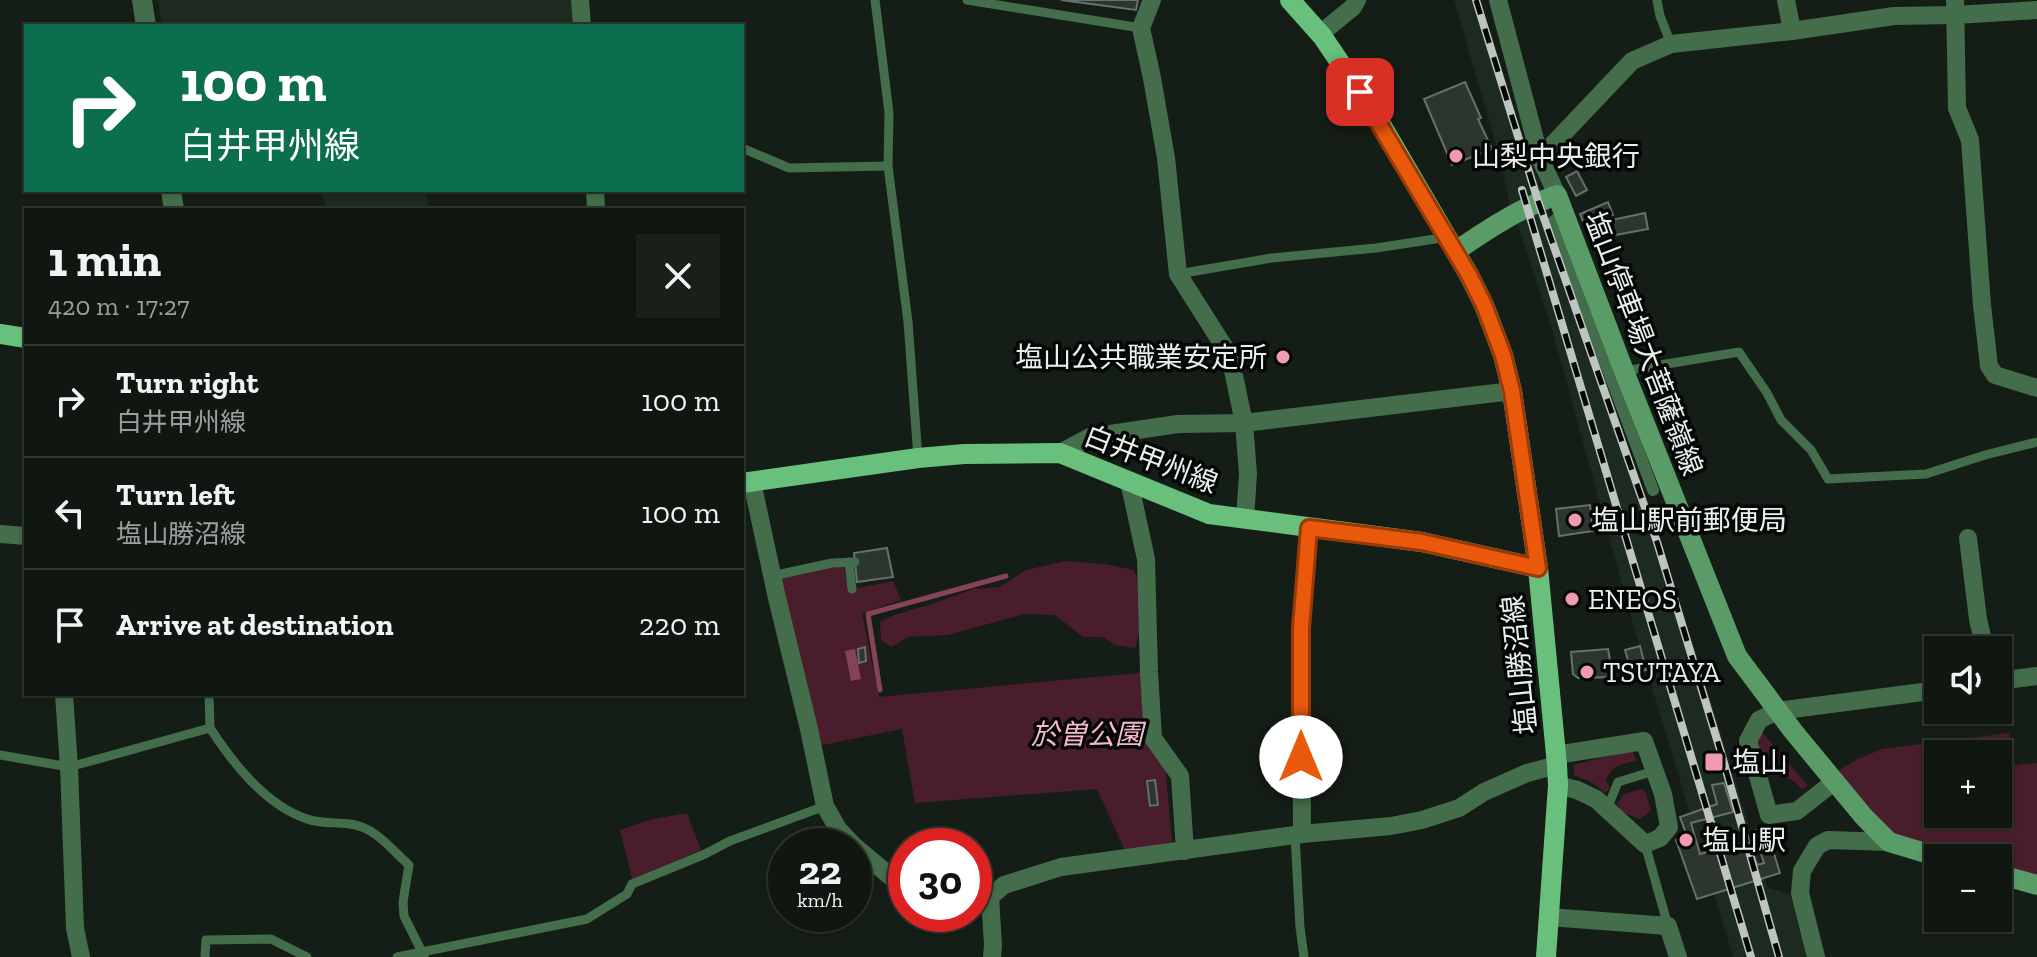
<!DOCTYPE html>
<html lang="en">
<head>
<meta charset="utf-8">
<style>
	:root { --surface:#101610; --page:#191f19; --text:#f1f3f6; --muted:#9c9f9f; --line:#303530 }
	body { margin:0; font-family:"Zilla Slab","Noto Sans JP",serif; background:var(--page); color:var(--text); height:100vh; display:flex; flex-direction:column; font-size:30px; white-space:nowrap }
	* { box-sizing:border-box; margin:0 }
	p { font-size:26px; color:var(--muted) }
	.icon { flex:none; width:44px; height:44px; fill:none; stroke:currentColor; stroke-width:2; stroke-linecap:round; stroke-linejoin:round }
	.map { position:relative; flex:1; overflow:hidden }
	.side { position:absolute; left:24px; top:208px; width:720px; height:488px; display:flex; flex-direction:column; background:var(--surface); border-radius:0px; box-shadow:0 2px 6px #0004,0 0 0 2px var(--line) }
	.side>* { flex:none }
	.guide { position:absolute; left:24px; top:24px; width:720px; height:168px; border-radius:0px; box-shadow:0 2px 6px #0004,0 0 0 2px var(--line); background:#0b6e4f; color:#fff; overflow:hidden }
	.fabs { position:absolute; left:1924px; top:636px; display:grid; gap:16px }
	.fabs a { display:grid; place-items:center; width:88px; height:88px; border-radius:0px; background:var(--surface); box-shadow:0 2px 6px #0004,0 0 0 2px var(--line); font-size:40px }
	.speed { position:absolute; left:768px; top:828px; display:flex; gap:16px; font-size:40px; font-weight:700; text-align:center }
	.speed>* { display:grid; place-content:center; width:104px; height:104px; border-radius:50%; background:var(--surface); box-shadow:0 2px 6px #0004,0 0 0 2px var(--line); line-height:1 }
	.speed small { font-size:20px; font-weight:400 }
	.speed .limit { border:12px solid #d22; background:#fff; color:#111 }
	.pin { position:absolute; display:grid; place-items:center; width:68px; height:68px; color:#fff; margin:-34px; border-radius:16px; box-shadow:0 4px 12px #0006 }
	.me { position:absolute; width:88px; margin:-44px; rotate:0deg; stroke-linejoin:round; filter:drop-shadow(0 0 6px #0008) }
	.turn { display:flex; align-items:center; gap:28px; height:168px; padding:0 24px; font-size:36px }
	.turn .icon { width:104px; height:104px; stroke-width:2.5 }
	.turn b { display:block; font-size:56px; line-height:68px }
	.round { display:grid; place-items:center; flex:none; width:84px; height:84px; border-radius:0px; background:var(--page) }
	.head { display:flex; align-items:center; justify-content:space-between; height:136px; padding:0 24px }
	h1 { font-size:48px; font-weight:700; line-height:60px }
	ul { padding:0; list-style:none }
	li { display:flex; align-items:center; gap:24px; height:112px; padding:0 24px; border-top:2px solid var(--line) }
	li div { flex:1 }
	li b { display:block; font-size:30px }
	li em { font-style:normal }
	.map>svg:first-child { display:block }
	.built { fill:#1c2a1f }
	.green { fill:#491d2c; fill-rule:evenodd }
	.water { fill:#854358 }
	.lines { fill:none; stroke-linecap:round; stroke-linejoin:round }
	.stream { stroke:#854358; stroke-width:5 }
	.building { fill:#2c362e; stroke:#667168; stroke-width:2 }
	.service { stroke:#446d4c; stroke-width:9 }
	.pedestrian { stroke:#446d4c; stroke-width:12 }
	.minor { stroke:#446d4c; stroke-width:18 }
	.tertiary { stroke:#446d4c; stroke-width:20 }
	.secondary { stroke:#599c67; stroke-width:20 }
	.primary { stroke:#68c07c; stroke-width:20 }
	.rail-casing { stroke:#bec4bf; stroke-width:8 }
	.rail { stroke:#040705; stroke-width:5; stroke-dasharray:15; stroke-linecap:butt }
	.route-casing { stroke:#983908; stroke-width:20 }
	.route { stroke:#ea580c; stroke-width:14 }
	.poi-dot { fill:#f19ab3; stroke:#040705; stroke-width:3 }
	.labels { text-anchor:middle; stroke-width:7; stroke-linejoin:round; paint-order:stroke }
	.poi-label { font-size:28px; fill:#eaf0eb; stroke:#040705; text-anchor:start }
	.street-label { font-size:28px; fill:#eaf0eb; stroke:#040705 }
	.park-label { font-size:28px; font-style:italic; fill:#f7b9ca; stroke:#040705 }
</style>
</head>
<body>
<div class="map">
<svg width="2037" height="957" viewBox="0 0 2037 957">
	<rect width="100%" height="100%" fill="#151e16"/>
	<!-- built -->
	<g class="built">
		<path d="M158 0H571L573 26H162Z"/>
		<path d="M1454 0H1480L1501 70 1550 215 1566 256 1710 698 1768 888 1794 895 1806 957H1733L1634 628 1552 329 1519 228 1511 212 1501 161Z"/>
		<path d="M320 190H426L429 210H327Z"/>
	</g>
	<!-- green -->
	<g class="green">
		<path d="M1066 561 1104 564 1134 570C1144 598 1144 620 1135 648L1115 645 1103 637H1083L1055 615 1024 614 948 635 908 637 891 647 881 640 880 622 894 615 929 605 973 589 1000 587 1026 570Z"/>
		<path d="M844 565 848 590 893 581 901 600 862 613 879 697 1149 672 1164 753 1173 853 1128 857 1097 789 915 803 902 729 813 747 773 580Z"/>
		<path d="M1762 732 1808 786 1802 789C1789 776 1785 776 1766 775L1755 740Z"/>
		<path d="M2009 733 2015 765 2037 763V885L1998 874V858H1942L1903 847 1831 775 1856 760 1882 749ZM1938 754H1998V814H1938Z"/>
		<path d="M1632 749 1636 761C1622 764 1611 765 1606 781L1610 788 1605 793 1593 783 1574 775V765Z"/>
		<path d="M1641 789 1646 793 1651 811 1640 819 1624 813 1617 804 1624 794Z"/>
		<path d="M687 813 701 850 632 879 620 830 649 820Z"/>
	</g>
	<!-- water -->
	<path class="water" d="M855 649 861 679 851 681 845 651Z"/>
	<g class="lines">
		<!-- stream -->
		<path class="stream" d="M880 690 868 614 1006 576"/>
	</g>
	<!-- building -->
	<g class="building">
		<path d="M1061 0H1138L1136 10Z"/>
		<path d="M1465 82 1481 118 1478 119 1492 149 1452 165 1424 99Z"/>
		<path d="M1577 171 1587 190 1576 196 1566 177Z"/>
		<path d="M1608 202 1613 215 1585 226 1580 214Z"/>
		<path d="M1645 213 1648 229 1594 239 1592 227 1612 220Z"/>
		<path d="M1590 505 1593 531 1559 536 1556 509Z"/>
		<path d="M887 548 893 577 857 582 854 553Z"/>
		<path d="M1640 646 1646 670 1632 674 1625 650Z"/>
		<path d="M865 647 866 661 859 663 858 649Z"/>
		<path d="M1608 649 1613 677 1578 678 1573 674 1571 652Z"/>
		<path d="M1155 780 1158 805 1150 806 1147 781Z"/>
		<path d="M1724 783 1733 812 1691 823 1700 854 1749 841 1757 865 1764 863 1753 831 1766 828 1780 873 1697 899 1676 840 1687 836 1680 817 1717 804 1712 785Z"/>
	</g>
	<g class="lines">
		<!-- service -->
		<g class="service">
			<path d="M875 0 889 113 888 166 908 322 918 458"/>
			<path d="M967 0 1141 28"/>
			<path d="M1657 0 1660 16 1671 44"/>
			<path d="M742 148 789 168 888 166"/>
			<path d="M1178 274 1272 258 1376 248 1448 237"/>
			<path d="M1624 371 1739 352 1767 393 1781 420 1811 450 1828 479 1926 474 1985 455 2037 442"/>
			<path d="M849 562 852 589"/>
			<path d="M772 576 832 563 855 562"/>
			<path d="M210 728C233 763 265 805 307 819 320 824 336 822 350 824 375 827 391 849 409 865L403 902 404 916 424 956"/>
			<path d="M0 755 69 767 210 728 209 694"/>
			<path d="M1607 809 1618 782 1654 771"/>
			<path d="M1295 835 1300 927 1304 957"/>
			<path d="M1645 844 1668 926"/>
			<path d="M205 957 206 940 271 939 307 957"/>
			<path d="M397 957 587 919 627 894 632 884 705 854 730 841 825 806"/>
		</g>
		<!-- pedestrian -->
		<path class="pedestrian" d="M1565 212 1553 222 1653 490"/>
		<!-- minor -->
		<g class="minor">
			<path d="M580 0 582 26"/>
			<path d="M1152 0 1141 28 1152 78 1166 158 1178 274 1230 356 1244 423 1248 474 1245 519"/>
			<path d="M1498 0 1540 158 1557 195"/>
			<path d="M1786 0 1792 31"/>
			<path d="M1955 0 1957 108 1970 140 1982 305 1989 366 1995 375 2037 388"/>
			<path d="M1320 34 1353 7 1357 0"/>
			<path d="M1540 158 1632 61 1671 44 1792 31 1894 16 1955 15 2037 10"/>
			<path d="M595 190 596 210"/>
			<path d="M1060 453 1090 437 1178 424 1244 423 1512 391"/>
			<path d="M1129 481 1146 559 1149 672 1153 738 1180 776 1185 851"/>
			<path d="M752 482 777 598 809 729 825 806 838 829 854 846"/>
			<path d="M0 534 26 536"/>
			<path d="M1968 538 1978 619 1985 650"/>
			<path d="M1998 681 2037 676"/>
			<path d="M64 694 69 767 75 928 81 957"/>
			<path d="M1556 755 1644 741 1663 794 1669 827 1660 838 1645 844 1596 799 1577 790 1558 785"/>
			<path d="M1835 781 1797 811 1769 815 1748 741 1759 720 1777 711 1938 690"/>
			<path d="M1302 834 1301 628 1309 528"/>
			<path d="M854 846 896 881 906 884"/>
			<path d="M974 896 990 897 1004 885 1061 867 1302 834 1391 826 1422 820 1459 808 1484 792 1527 773 1557 765"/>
			<path d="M990 897 993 945 992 957"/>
			<path d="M1549 917 1668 926 1678 957"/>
			<path d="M1816 957 1800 893 1802 871 1817 846 1828 840 1889 842"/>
		</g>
		<!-- tertiary -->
		<g class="tertiary">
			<path d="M142 0 146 26"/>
			<path d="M171 190 174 210"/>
		</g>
		<!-- secondary -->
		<g class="secondary">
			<path d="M1456 251C1488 229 1520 208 1557 195L1624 371 1737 656 1793 731 1864 817 1889 842 1942 858"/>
			<path d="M1998 874 2037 885"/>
		</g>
		<!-- primary -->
		<g class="primary">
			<path d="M1290 0 1322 36 1375 114 1469 275 1484 305 1503 355 1512 391 1538 568 1557 765 1558 785 1546 957"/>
			<path d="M0 334 26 338"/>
			<path d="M742 483 918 458 964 454 1060 453 1209 514 1422 542 1538 568"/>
		</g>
		<defs>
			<g id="rail">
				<path d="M1476 0 1538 201 1657 542 1722 756 1779 957"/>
				<path d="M1522 190 1751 957"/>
			</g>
		</defs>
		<!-- rail casing -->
		<use href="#rail" class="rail-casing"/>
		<!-- rail -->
		<use href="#rail" class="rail"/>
	</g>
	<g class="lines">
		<defs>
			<path id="route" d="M1301 757V628L1309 528 1422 542 1538 568 1512 391 1503 355 1484 305 1469 275 1360 92"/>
		</defs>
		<!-- route casing -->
		<use href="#route" class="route-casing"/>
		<!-- route -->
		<use href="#route" class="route"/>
	</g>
	<!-- markers -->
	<g class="poi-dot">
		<circle cx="1456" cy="156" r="8"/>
		<circle cx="1283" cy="357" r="8"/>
		<circle cx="1575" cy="520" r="8"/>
		<circle cx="1572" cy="599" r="8"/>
		<circle cx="1587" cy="672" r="8"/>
		<rect x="1704" y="752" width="20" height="20" rx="4"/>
		<circle cx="1686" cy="840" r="8"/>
	</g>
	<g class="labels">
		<!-- poi labels -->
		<g class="poi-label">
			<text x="1472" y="166">山梨中央銀行</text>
			<text x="1267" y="367" text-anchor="end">塩山公共職業安定所</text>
			<text x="1591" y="530">塩山駅前郵便局</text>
			<text x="1588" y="609">ENEOS</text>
			<text x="1603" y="682">TSUTAYA</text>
			<text x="1732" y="772">塩山</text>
			<text x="1702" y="850">塩山駅</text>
		</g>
		<!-- street labels -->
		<g class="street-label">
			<text transform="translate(1644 343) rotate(69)" y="10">塩山停車場大菩薩嶺線</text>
			<text transform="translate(1151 459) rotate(21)" y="10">白井甲州線</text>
			<text transform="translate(1519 665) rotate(-96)" y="10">塩山勝沼線</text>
		</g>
		<!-- park labels -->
		<g class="park-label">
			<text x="1087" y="744">於曽公園</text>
		</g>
	</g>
</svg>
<div class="fabs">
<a><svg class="icon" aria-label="sound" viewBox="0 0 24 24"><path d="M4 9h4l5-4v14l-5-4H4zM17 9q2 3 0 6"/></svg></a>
<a>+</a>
<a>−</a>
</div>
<div class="speed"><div>22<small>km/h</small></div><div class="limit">30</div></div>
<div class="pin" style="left:1360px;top:92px;background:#d93025"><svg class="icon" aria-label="arrive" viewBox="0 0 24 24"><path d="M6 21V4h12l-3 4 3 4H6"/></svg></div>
<svg class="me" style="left:1301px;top:757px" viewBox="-20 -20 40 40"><circle r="19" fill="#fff"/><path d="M0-13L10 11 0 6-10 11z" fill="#ea580c"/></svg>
<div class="guide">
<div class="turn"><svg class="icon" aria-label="right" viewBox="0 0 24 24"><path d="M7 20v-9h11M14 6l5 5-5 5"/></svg><div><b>100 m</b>白井甲州線</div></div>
</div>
<section class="side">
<div class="head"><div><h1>1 min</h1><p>420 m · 17:27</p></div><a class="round"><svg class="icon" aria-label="close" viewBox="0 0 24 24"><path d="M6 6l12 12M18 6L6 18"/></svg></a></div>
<ul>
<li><svg class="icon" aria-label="right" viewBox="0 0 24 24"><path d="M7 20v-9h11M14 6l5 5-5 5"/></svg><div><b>Turn right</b><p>白井甲州線</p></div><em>100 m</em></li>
<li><svg class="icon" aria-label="left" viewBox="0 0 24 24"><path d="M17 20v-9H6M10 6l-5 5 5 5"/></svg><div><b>Turn left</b><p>塩山勝沼線</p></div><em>100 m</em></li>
<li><svg class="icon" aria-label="arrive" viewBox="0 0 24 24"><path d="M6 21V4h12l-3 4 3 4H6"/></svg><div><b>Arrive at destination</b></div><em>220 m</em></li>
</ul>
</section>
</div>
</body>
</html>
